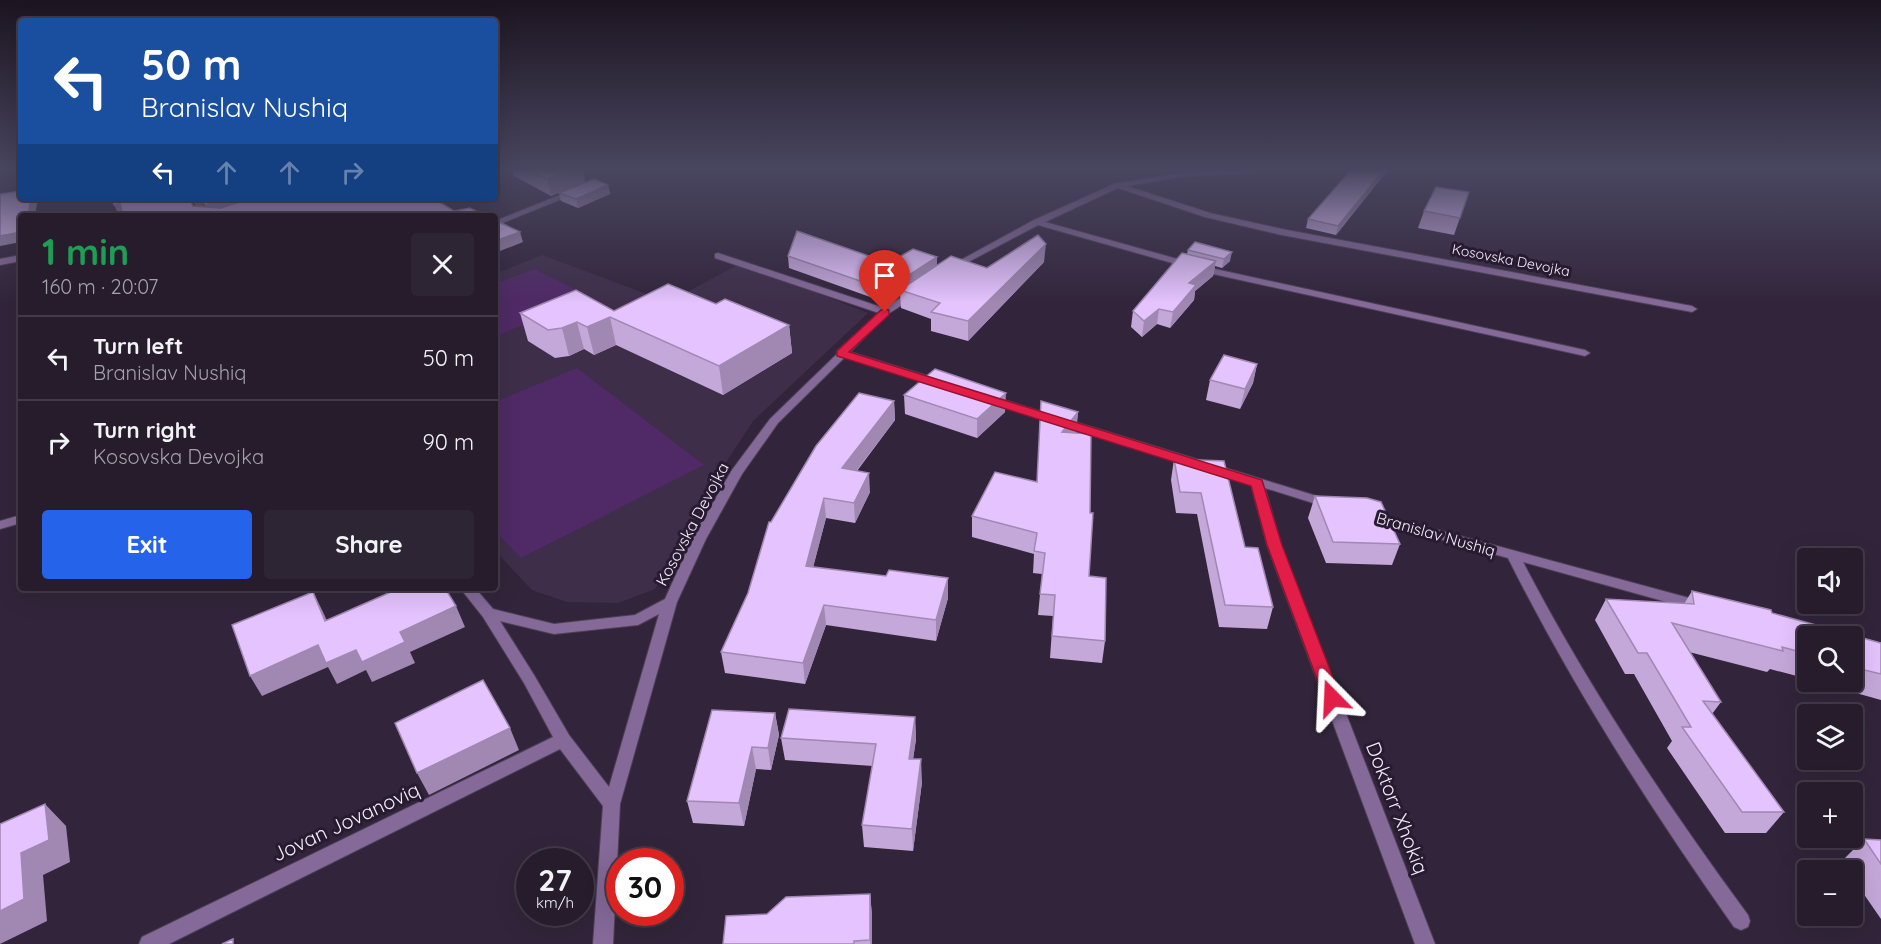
<!DOCTYPE html>
<html lang="en">
<head>
<meta charset="utf-8">
<style>
	:root { --surface:#261c2c; --page:#2e2534; --text:#f1f3f6; --muted:#a4a1a9; --line:#423a48; --accent:#2563eb }
	body { margin:0; font-family:Quicksand,sans-serif; background:var(--page); color:var(--text); height:100vh; display:flex; flex-direction:column; font-size:22px; white-space:nowrap }
	* { box-sizing:border-box; margin:0 }
	p { font-size:20px; color:var(--muted) }
	.icon { flex:none; width:33px; height:33px; fill:none; stroke:currentColor; stroke-width:2; stroke-linecap:round; stroke-linejoin:round }
	.map { position:relative; flex:1; overflow:hidden }
	.sheet { position:absolute; left:18px; top:213px; width:480px; height:378px; display:flex; flex-direction:column; background:var(--surface); border-radius:6px; box-shadow:0 6px 24px #0002,0 0 0 2px var(--line) }
	.sheet>* { flex:none }
	.guide { position:absolute; left:18px; top:18px; width:480px; height:183px; border-radius:6px; box-shadow:0 6px 24px #0002,0 0 0 2px var(--line); background:#1a4fa0; color:#fff; overflow:hidden }
	.tools { position:absolute; left:1797px; top:548px; display:grid; gap:12px }
	.tools a { display:grid; place-items:center; width:66px; height:66px; border-radius:6px; background:var(--surface); box-shadow:0 6px 24px #0002,0 0 0 2px var(--line); font-size:30px }
	.speed { position:absolute; left:516px; top:848px; display:flex; gap:12px; font-size:30px; font-weight:700; text-align:center }
	.speed>* { display:grid; place-content:center; width:78px; height:78px; border-radius:50%; background:var(--surface); box-shadow:0 6px 24px #0002,0 0 0 2px var(--line); line-height:1 }
	.speed small { font-size:15px; font-weight:400 }
	.speed .limit { border:9px solid #d22; background:#fff; color:#111 }
	.pin { position:absolute; display:grid; place-items:center; width:51px; height:51px; color:#fff; margin:-62px -26px; border-radius:50% 50% 50% 0; rotate:-45deg; box-shadow:0 0 6px #0007 }
	.pin .icon { rotate:45deg }
	.me { position:absolute; width:66px; margin:-33px; rotate:339deg; stroke-linejoin:round; filter:drop-shadow(0 0 4px #0008) }
	.turn { display:flex; align-items:center; gap:21px; height:126px; padding:0 24px; font-size:27px }
	.turn .icon { width:78px; height:78px; stroke-width:2.5 }
	.turn b { display:block; font-size:42px; line-height:51px }
	.lanes { display:flex; align-items:center; height:57px; padding:0 24px; background:#0003; justify-content:center; gap:30px; direction:ltr }
	.lanes .off { opacity:.35 }
	.round { display:grid; place-items:center; flex:none; width:63px; height:63px; border-radius:6px; background:var(--page) }
	.headline { display:flex; align-items:center; justify-content:space-between; height:102px; padding:0 24px }
	h1 { font-size:36px; font-weight:700; line-height:45px; color:#1e9e55 }
	.cta { display:flex; gap:12px; margin-top:auto; padding:12px 24px }
	.cta a { flex:1; height:69px; border-radius:6px; background:var(--accent); color:#fff; font-size:24px; font-weight:700; line-height:69px; text-align:center }
	.cta a+a { background:var(--page); color:var(--text) }
	ul { padding:0; list-style:none }
	li { display:flex; align-items:center; gap:18px; height:84px; padding:0 24px; border-top:2px solid var(--line) }
	li div { flex:1 }
	li b { display:block; font-size:22px }
	li em { font-style:normal }
	.map>svg:first-child { display:block }
	.built { fill:#3e2e4a }
	.green { fill:#4f2a66 }
	.lines { fill:none; stroke-linecap:round; stroke-linejoin:round }
	.street-casing { stroke:#4d4156; stroke-width:2 }
	.street { fill:#856998; fill-rule:evenodd }
	.wall { fill:#c5a8da }
	.shaded-wall { fill:#a088b2 }
	.building { fill:#e5c3fe; stroke:#a088b2; stroke-width:1.5 }
	.route { fill:#e11d48; stroke:#92132f; stroke-width:1.5 }
	.labels { text-anchor:middle; stroke-width:6; stroke-linejoin:round; paint-order:stroke }
	.far-street-label { font-size:14px; fill:#f4ecfa; stroke:#281b31 }
	.street-label { font-size:16px; fill:#f4ecfa; stroke:#281b31 }
	.near-street-label { font-size:20px; fill:#f4ecfa; stroke:#281b31 }
</style>
</head>
<body>
<div class="map">
<svg width="1881" height="944" viewBox="0 0 1881 944">
	<rect width="100%" height="100%" fill="#32253b"/>
	<!-- built -->
	<path class="built" d="M542 255 668 302 741 263 868 313 753 421 723 467 655 589 618 603 567 602 532 590 495 551V274Z"/>
	<!-- green -->
	<g class="green">
		<path d="M534 269 588 296 495 337V284Z"/>
		<path d="M577 368 704 465 521 558 495 531V402Z"/>
	</g>
	<g class="lines">
		<defs>
			<g id="street">
				<path d="M1253 171 1249 173 1186 176 1127 186 1210 213 1282 229 1692 306 1697 309 1692 312 1282 235 1205 217 1118 188 1045 222 1206 267 1585 350 1590 353 1585 356 1204 272 1038 225 955 269 952 270 948 267 1034 220 1114 184 1186 172Z"/>
				<path d="M570 191 577 193 495 226V221Z"/>
				<path d="M192 198H200L208 216H200Z"/>
				<path d="M718 253 884 308 910 292H916V296L888 314 850 352 944 381 945 383 940 386 936 385 845 357 778 423 742 474 706 539 677 602 620 804 613 944H593L603 806 560 749 169 944H139L142 937 553 737 524 683 483 617 460 588H475L493 609 554 624 635 615 665 599 692 539 732 470 770 419 837 354V351L879 313 715 258V254ZM659 614 609 787 569 735 534 675 500 621 554 634 638 625Z"/>
				<path d="M21 255V261L0 265V259Z"/>
				<path d="M991 396 1333 501 1335 504 1333 507 1329 508 1265 488 1281 545 1435 944H1415L1267 545 1251 484 987 401 986 399Z"/>
				<path d="M1375 513 1704 602 1706 606 1704 610 1699 611 1523 562C1588 687 1665 802 1748 915L1750 921 1748 927 1741 930 1734 927C1651 809 1573 688 1508 558L1371 520 1369 517Z"/>
				<path d="M21 515V523L0 529V521Z"/>
			</g>
		</defs>
		<!-- street casing -->
		<use href="#street" class="street-casing"/>
		<!-- street -->
		<use href="#street" class="street"/>
	</g>
	<!-- wall -->
	<g class="wall">
		<path d="M512 171H583L585 182 551 196 514 176Z"/>
		<path d="M1350 171H1387L1336 235 1306 228 1308 219Z"/>
		<path d="M608 185 610 194 578 208 561 201 559 193Z"/>
		<path d="M1469 192 1454 235 1418 228 1424 211Z"/>
		<path d="M1195 242 1230 261 1222 268 1215 266 1213 276 1195 291 1194 300 1170 328 1157 324 1142 337 1131 327 1133 311 1187 254 1188 250Z"/>
		<path d="M788 256 889 263 987 268 1044 262 968 341 931 331V319L901 308 900 294 887 303 789 268Z"/>
		<path d="M716 304 789 325 792 353 723 395 616 345 594 355 584 349 569 356 555 358 528 341 520 313 614 311Z"/>
		<path d="M1257 364 1253 383 1240 409 1206 400 1210 380Z"/>
		<path d="M904 395 1005 412 977 438 905 414Z"/>
		<path d="M894 401 895 420 857 471 870 492 855 523 826 518 813 567 886 576 948 578V598L936 641 826 625 805 684 725 673 721 652 748 593 771 522Z"/>
		<path d="M1078 412 1076 433 1089 576 1105 641 1102 663 1050 658 1053 616 1038 615 1042 574 1033 573 1034 554 972 537V516L1036 482Z"/>
		<path d="M1174 459 1245 547 1273 607 1267 629 1219 627 1197 514 1176 513 1171 480Z"/>
		<path d="M1315 496 1400 544 1392 565 1326 563 1308 518Z"/>
		<path d="M1692 591 1881 643V700L1813 681H1852V636H1808V679L1770 669 1767 672 1689 652 1721 702 1712 714 1784 812 1766 833H1725L1667 748 1672 741 1634 674H1625L1595 620 1606 599 1684 604Z"/>
		<path d="M775 713 779 735 771 770 756 769 744 826 693 823 687 801Z"/>
		<path d="M915 717 916 739 913 759 922 782 913 851 864 847 862 825 873 766 785 760 781 738Z"/>
		<path d="M1864 839 1881 840V919L1852 877V870H1848L1842 861Z"/>
		<path d="M870 894 872 915V944H723L767 914Z"/>
	</g>
	<!-- shaded-wall -->
	<g class="shaded-wall">
		<path d="M568 171H583L585 182 551 196 547 179Z"/>
		<path d="M1383 171H1387L1336 235 1338 226Z"/>
		<path d="M608 185 610 194 578 208 576 199Z"/>
		<path d="M31 198H38L35 216H28Z"/>
		<path d="M225 198H262L210 215 205 205Z"/>
		<path d="M120 203 126 214 119 215 114 205Z"/>
		<path d="M21 232V242L0 246V236Z"/>
		<path d="M520 232 523 242 495 253V241Z"/>
		<path d="M1046 244 1044 262 968 341V321Z"/>
		<path d="M1232 252 1230 261 1222 268 1224 259Z"/>
		<path d="M937 257V269L900 290V294L887 303 886 290Z"/>
		<path d="M1216 261 1213 276 1195 291 1194 300 1170 328 1173 312 1189 283Z"/>
		<path d="M1159 309 1157 324 1142 337 1144 321Z"/>
		<path d="M610 317 616 345 594 355 587 327Z"/>
		<path d="M577 322 584 349 569 356 562 328Z"/>
		<path d="M789 325 792 353 723 395 719 366Z"/>
		<path d="M1257 364 1253 383 1240 409 1245 389Z"/>
		<path d="M1006 393 1005 412 977 438V419Z"/>
		<path d="M894 401 895 420 843 488 842 468Z"/>
		<path d="M1078 412 1076 432 1060 452 1062 432Z"/>
		<path d="M869 473 870 492 855 523 854 503Z"/>
		<path d="M824 498 826 518 808 587 806 566Z"/>
		<path d="M948 578V598L936 641V620Z"/>
		<path d="M313 592 323 612 336 641 325 621Z"/>
		<path d="M824 605 826 625 805 684 803 663Z"/>
		<path d="M456 606 465 627 410 652 415 663 372 682 366 670 337 684 328 667 262 696 250 676 318 645 356 650 400 632Z"/>
		<path d="M775 713 779 735 771 770 768 748Z"/>
		<path d="M915 717 916 739 910 781 909 759Z"/>
		<path d="M510 728 519 750 429 795 417 773Z"/>
		<path d="M752 747 756 769 744 826 739 803Z"/>
		<path d="M921 759 922 782 913 851 912 829Z"/>
		<path d="M45 804 66 826 70 862 43 875 47 921 0 944V911L21 853Z"/>
		<path d="M870 894 872 915V944H870Z"/>
	</g>
	<!-- building -->
	<g class="building">
		<path d="M530 171H568L547 179Z"/>
		<path d="M1350 171H1383L1338 226 1308 219Z"/>
		<path d="M594 179 608 185 576 199 559 193Z"/>
		<path d="M1436 187 1469 192 1460 218 1424 211Z"/>
		<path d="M21 191V198H31L28 216H21V232L0 236V194Z"/>
		<path d="M112 198H189L193 206 221 208 251 198H433L454 211 470 208 486 216H123L120 203 114 205Z"/>
		<path d="M202 198H225L205 205Z"/>
		<path d="M495 220 520 232 495 241Z"/>
		<path d="M797 231 889 263 913 249 937 257 886 290 788 256Z"/>
		<path d="M1038 235 1046 244 968 321 931 312 940 303 900 290 951 256 987 268Z"/>
		<path d="M1195 242 1232 252 1224 259 1188 250Z"/>
		<path d="M1182 253 1216 261 1189 283 1196 285 1173 312 1159 309 1144 321 1133 311Z"/>
		<path d="M668 284 716 304 725 299 789 325 719 366 610 317 587 327 577 322 562 328 548 330 520 313 576 290 614 311Z"/>
		<path d="M1224 355 1257 364 1245 389 1210 380Z"/>
		<path d="M935 369 1006 393 977 419 904 395Z"/>
		<path d="M859 393 894 401 842 468 869 473 854 503 824 498 806 566 886 576 889 570 948 578 936 620 824 605 803 663 721 652 748 593 769 522H771L816 446Z"/>
		<path d="M1041 401 1078 412 1062 432 1091 434 1090 513H1093L1089 576 1106 578 1105 641 1052 636 1055 595 1040 594 1045 553 1034 551 1037 533 972 516 995 472 1037 482Z"/>
		<path d="M1174 459 1224 461 1245 547 1258 548 1273 607 1225 605 1201 493 1180 492Z"/>
		<path d="M1315 496 1367 498 1381 502 1400 544 1333 542Z"/>
		<path d="M400 588H445L456 606 400 632 405 642 362 662 356 650 326 663 318 645 250 676 232 625 313 592 325 621Z"/>
		<path d="M1692 591 1771 610 1772 613 1881 643V674L1852 667V636H1808V654L1782 647 1783 651 1672 623 1721 702 1703 701 1784 812H1742L1682 727H1691L1647 653H1638L1606 599 1694 604Z"/>
		<path d="M483 680 510 728 417 773 395 723Z"/>
		<path d="M789 709 915 717 909 759H921L912 829 862 825 876 744 781 738Z"/>
		<path d="M712 710 775 713 768 748 752 747 739 803 687 801Z"/>
		<path d="M45 804 49 840 21 853 24 899 0 911V824Z"/>
		<path d="M1864 839 1881 840V864Z"/>
		<path d="M870 894V940L854 941V944H723L726 916 767 914 786 897Z"/>
		<path d="M233 939V944H222Z"/>
	</g>
	<!-- sky -->
	<linearGradient id="sky" x2="0" y2="1"><stop stop-color="#1c1420"/><stop offset="0.56" stop-color="#494660"/><stop offset="1" stop-color="#494660" stop-opacity="0"/></linearGradient>
	<rect width="1881" height="303" fill="url(#sky)"/>
	<!-- route -->
	<path class="route" d="M885 309 889 310V315L849 352 1262 480 1282 545 1341 698 1339 703 1332 705 1326 703 1324 698 1267 545 1251 486 837 356V351L881 310Z"/>
	<g class="labels">
		<!-- far-street labels -->
		<g class="far-street-label">
			<text transform="translate(1511 260) rotate(11)" y="5">Kosovska Devojka</text>
		</g>
		<!-- street labels -->
		<g class="street-label">
			<text transform="translate(692 524) rotate(-62)" y="6">Kosovska Devojka</text>
			<text transform="translate(1436 534) rotate(16)" y="6">Branislav Nushiq</text>
		</g>
		<!-- near-street labels -->
		<g class="near-street-label">
			<text transform="translate(1397 808) rotate(69)" y="7">Doktorr Xhokiq</text>
			<text transform="translate(346 822) rotate(-25)" y="7">Jovan Jovanoviq</text>
		</g>
	</g>
</svg>
<div class="tools">
<a><svg class="icon" aria-label="sound" viewBox="0 0 24 24"><path d="M4 9h4l5-4v14l-5-4H4zM17 9q2 3 0 6"/></svg></a>
<a><svg class="icon" aria-label="search" viewBox="0 0 24 24"><circle cx="10" cy="10" r="6"/><path d="M15 15l6 6"/></svg></a>
<a><svg class="icon" aria-label="layers" viewBox="0 0 24 24"><path d="M12 4l9 5-9 5-9-5zM3 14l9 5 9-5"/></svg></a>
<a>+</a>
<a>−</a>
</div>
<div class="speed"><div>27<small>km/h</small></div><div class="limit">30</div></div>
<div class="pin" style="left:885px;top:312px;background:#d93025"><svg class="icon" aria-label="arrive" viewBox="0 0 24 24"><path d="M6 21V4h12l-3 4 3 4H6"/></svg></div>
<svg class="me" style="left:1332px;top:698px" viewBox="-20 -20 40 40"><path d="M0-17L14 15 0 8-14 15z" fill="#e11d48" stroke="#fff" stroke-width="4"/></svg>
<div class="guide">
<div class="turn"><svg class="icon" aria-label="left" viewBox="0 0 24 24"><path d="M17 20v-9H6M10 6l-5 5 5 5"/></svg><div><b>50 m</b>Branislav Nushiq</div></div>
<div class="lanes"><svg class="icon" aria-label="left" viewBox="0 0 24 24"><path d="M17 20v-9H6M10 6l-5 5 5 5"/></svg><svg class="icon off" aria-label="ahead" viewBox="0 0 24 24"><path d="M12 20V5M6 11l6-6 6 6"/></svg><svg class="icon off" aria-label="ahead" viewBox="0 0 24 24"><path d="M12 20V5M6 11l6-6 6 6"/></svg><svg class="icon off" aria-label="right" viewBox="0 0 24 24"><path d="M7 20v-9h11M14 6l5 5-5 5"/></svg></div>
</div>
<section class="sheet">
<div class="headline"><div><h1>1 min</h1><p>160 m · 20:07</p></div><a class="round"><svg class="icon" aria-label="close" viewBox="0 0 24 24"><path d="M6 6l12 12M18 6L6 18"/></svg></a></div>
<ul>
<li><svg class="icon" aria-label="left" viewBox="0 0 24 24"><path d="M17 20v-9H6M10 6l-5 5 5 5"/></svg><div><b>Turn left</b><p>Branislav Nushiq</p></div><em>50 m</em></li>
<li><svg class="icon" aria-label="right" viewBox="0 0 24 24"><path d="M7 20v-9h11M14 6l5 5-5 5"/></svg><div><b>Turn right</b><p>Kosovska Devojka</p></div><em>90 m</em></li>
</ul>
<div class="cta"><a>Exit</a><a>Share</a></div>
</section>
</div>
</body>
</html>
